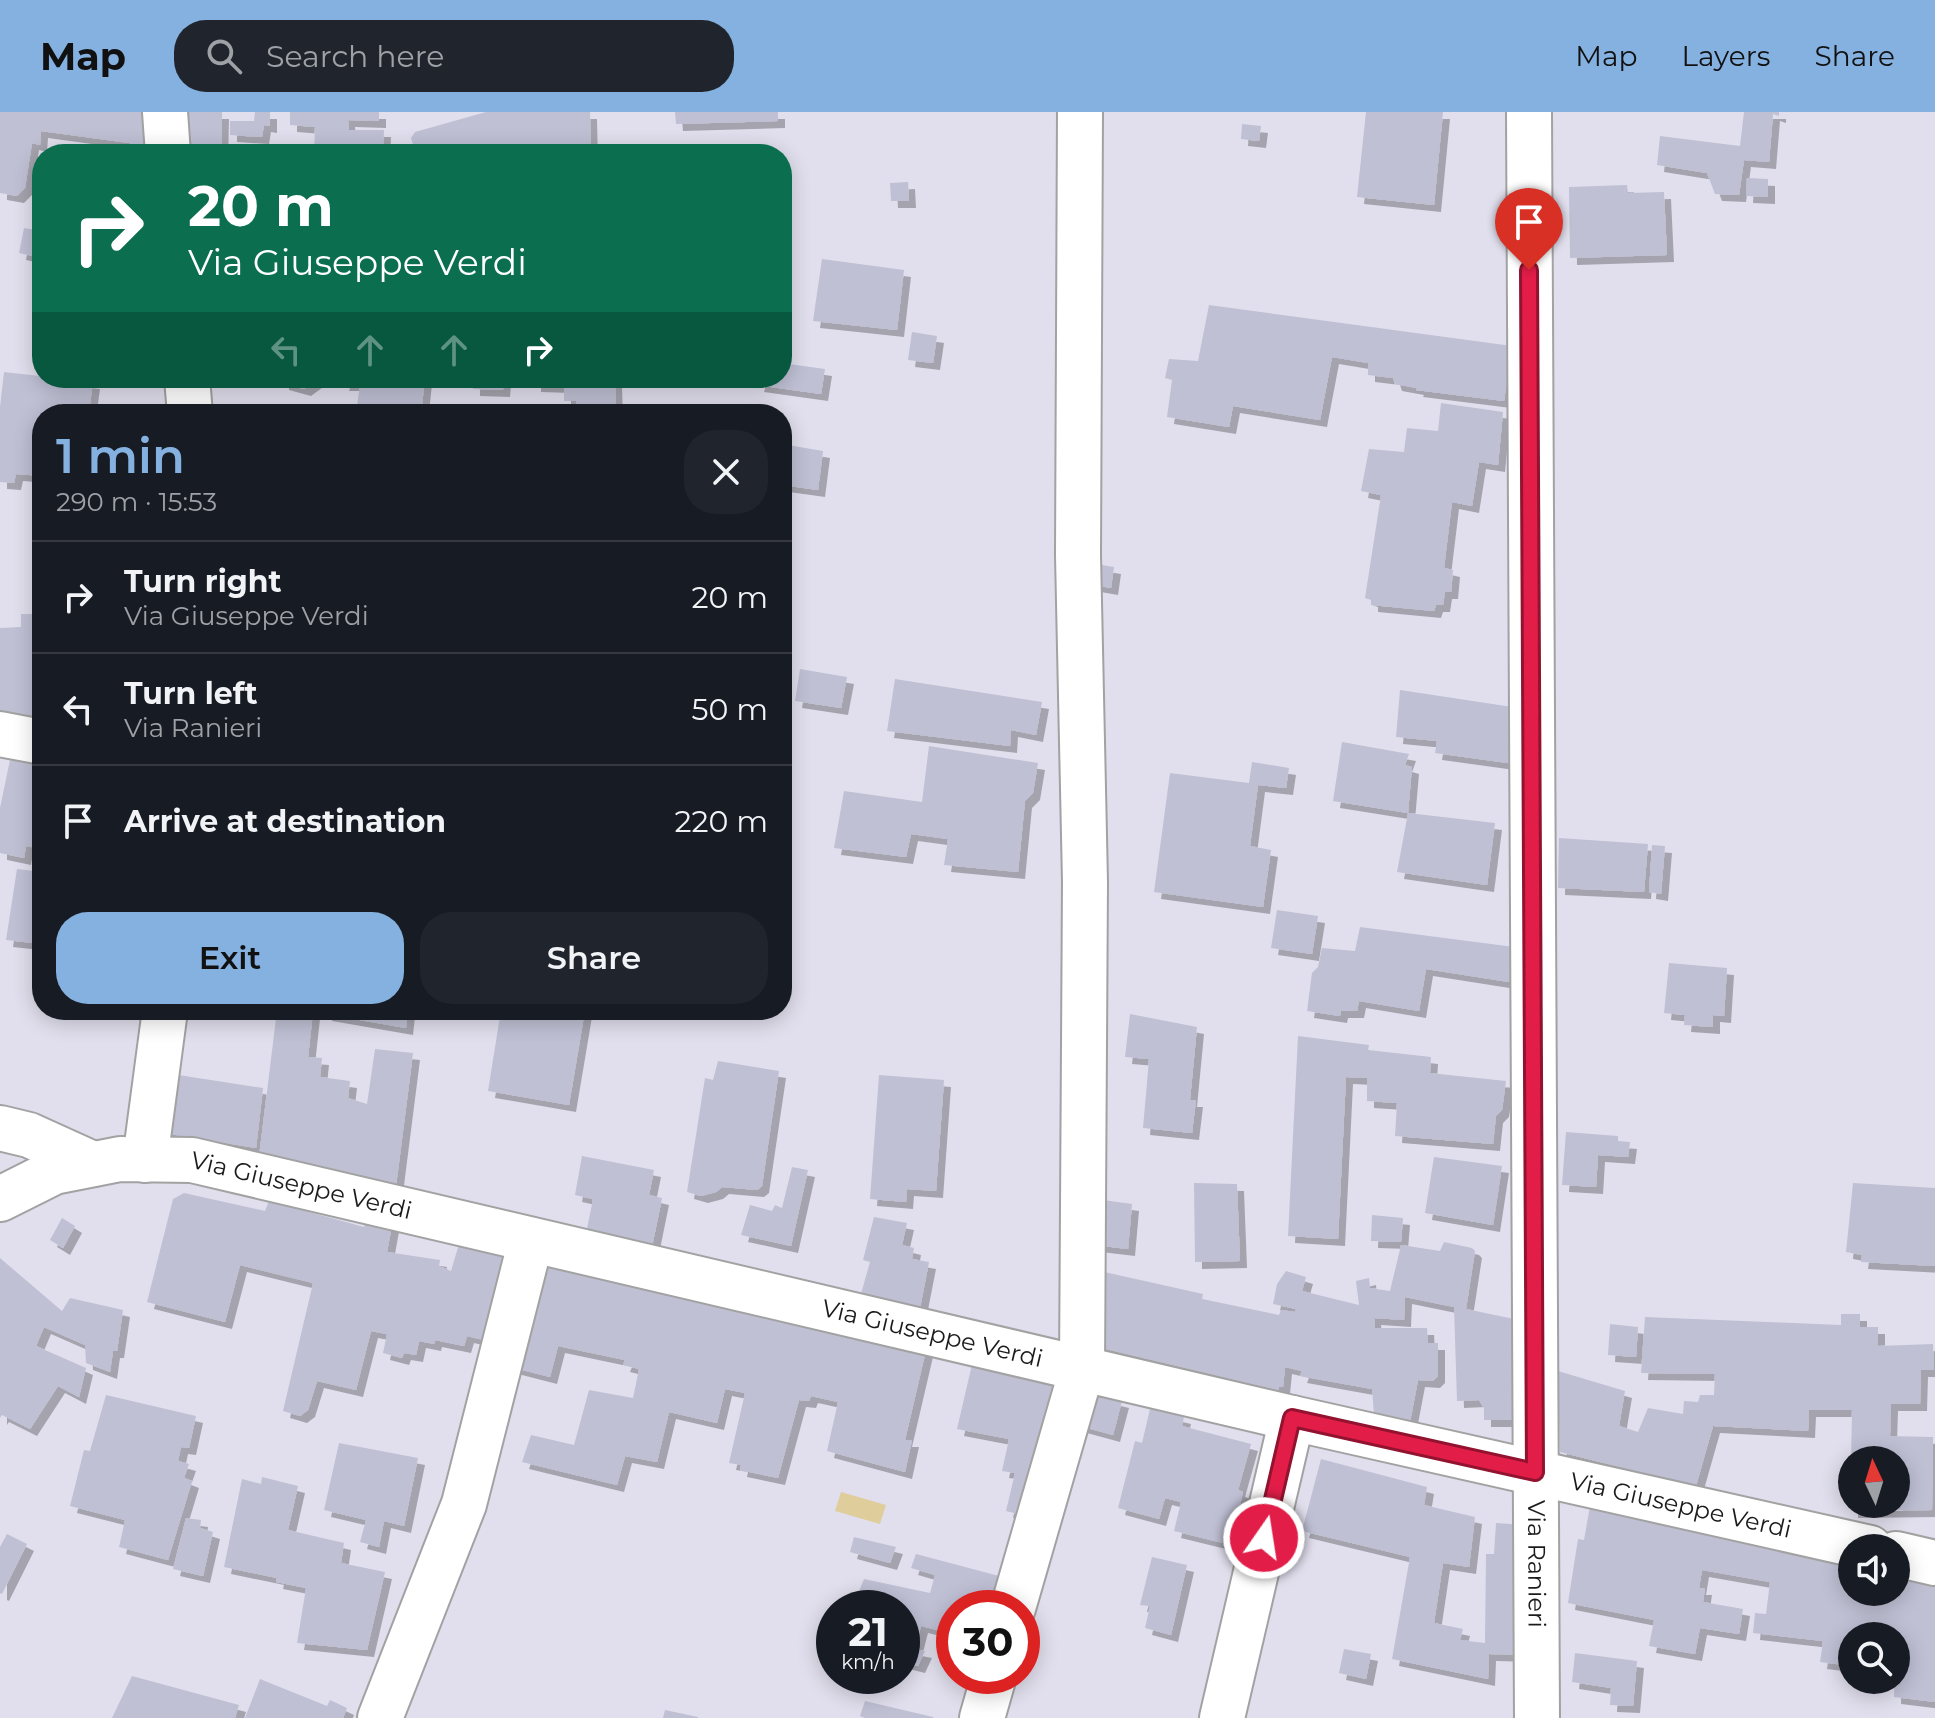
<!DOCTYPE html>
<html lang="en">
<head>
<meta charset="utf-8">
<style>
	:root { --surface:#171b24; --page:#20242c; --text:#f1f3f6; --muted:#9ea1a6; --line:#363941; --accent:#85b1e0 }
	body { margin:0; font-family:Montserrat,sans-serif; background:var(--page); color:var(--text); height:100vh; display:flex; flex-direction:column; font-size:30px; white-space:nowrap }
	* { box-sizing:border-box; margin:0 }
	p { font-size:26px; color:var(--muted) }
	.icon { flex:none; width:44px; height:44px; fill:none; stroke:currentColor; stroke-width:2; stroke-linecap:round; stroke-linejoin:round }
	.map { position:relative; flex:1; overflow:hidden }
	.side { position:absolute; left:32px; top:292px; width:760px; height:616px; display:flex; flex-direction:column; background:var(--surface); border-radius:32px; box-shadow:0 4px 20px #0003 }
	.side>* { flex:none }
	.top-card { position:absolute; left:32px; top:32px; width:760px; height:244px; border-radius:32px; box-shadow:0 4px 20px #0003; background:#0b6e4f; color:#fff; overflow:hidden }
	.needle { width:52px; rotate:356deg }
	.tools { position:absolute; left:1838px; top:1334px; display:grid; gap:16px }
	.tools a { display:grid; place-items:center; width:72px; height:72px; border-radius:50%; background:var(--surface); box-shadow:0 4px 20px #0003; font-size:40px }
	.speed { position:absolute; left:816px; top:1478px; display:flex; gap:16px; font-size:40px; font-weight:700; text-align:center }
	.speed>* { display:grid; place-content:center; width:104px; height:104px; border-radius:50%; background:var(--surface); box-shadow:0 4px 20px #0003; line-height:1 }
	.speed small { font-size:20px; font-weight:400 }
	.speed .limit { border:12px solid #d22; background:#fff; color:#111 }
	.pin { position:absolute; display:grid; place-items:center; width:68px; height:68px; color:#fff; margin:-82px -34px; border-radius:50% 50% 50% 0; rotate:-45deg; box-shadow:0 0 8px #0007 }
	.pin .icon { rotate:45deg }
	.me { position:absolute; width:88px; margin:-44px; rotate:13deg; stroke-linejoin:round; filter:drop-shadow(0 0 6px #0008) }
	.turn { display:flex; align-items:center; gap:28px; height:168px; padding:0 24px; font-size:36px }
	.turn .icon { width:104px; height:104px; stroke-width:2.5 }
	.turn b { display:block; font-size:56px; line-height:68px }
	.lanes { display:flex; align-items:center; height:76px; padding:0 24px; background:#0003; justify-content:center; gap:40px; direction:ltr }
	.lanes .off { opacity:.35 }
	.round { display:grid; place-items:center; flex:none; width:84px; height:84px; border-radius:32px; background:var(--page) }
	.summary { display:flex; align-items:center; justify-content:space-between; height:136px; padding:0 24px }
	h1 { font-size:48px; font-weight:600; line-height:60px; color:var(--accent) }
	.button { display:flex; gap:16px; margin-top:auto; padding:16px 24px }
	.button a { flex:1; height:92px; border-radius:32px; background:var(--accent); color:#111; font-size:32px; font-weight:600; line-height:92px; text-align:center }
	.button a+a { background:var(--page); color:var(--text) }
	ul { padding:0; list-style:none }
	li { display:flex; align-items:center; gap:24px; height:112px; padding:0 24px; border-top:2px solid var(--line) }
	li div { flex:1 }
	li b { display:block; font-size:30px }
	li em { font-style:normal }
	header { display:flex; align-items:center; gap:48px; box-sizing:border-box; height:112px; padding:0 40px; background:var(--accent); color:#111 }
	header strong { font-size:38px }
	nav { display:flex; gap:44px; margin-inline-start:auto; font-size:28px }
	.search { width:560px; height:72px; background:var(--page); display:flex; align-items:center; gap:20px; box-sizing:border-box; padding:0 28px; border-radius:32px; color:var(--muted); font-size:30px }
	.map>svg:first-child { display:block }
	.water { fill:#dfcd9b }
	.building { fill:#bfc0d4; filter:url(#shadow) }
	.lines { fill:none; stroke-linecap:round; stroke-linejoin:round }
	.minor-casing { stroke:#a2a2a2; stroke-width:48 }
	.minor { stroke:#fff; stroke-width:44 }
	.route-casing { stroke:#92132f; stroke-width:20 }
	.route { stroke:#e11d48; stroke-width:14 }
	.labels { text-anchor:middle; stroke-width:6; stroke-linejoin:round; paint-order:stroke }
	.street-label { font-size:24px; fill:#1b1b1b; stroke:#fff }
</style>
</head>
<body>
<header>
<strong>Map</strong>
<div class="search"><svg class="icon" aria-label="search" viewBox="0 0 24 24"><circle cx="10" cy="10" r="6"/><path d="M15 15l6 6"/></svg>Search here</div>
<nav><a>Map</a><a>Layers</a><a>Share</a></nav>
</header>
<div class="map">
<svg width="1935" height="1606" viewBox="0 0 1935 1606">
	<defs>
		<filter id="shadow"><feDropShadow dx="7" dy="7" stdDeviation="0" flood-color="#0004"/></filter>
	</defs>
	<rect width="100%" height="100%" fill="#e1dfed"/>
	<!-- water -->
	<path class="water" d="M841 1380 886 1393 880 1412 835 1399Z"/>
	<!-- building -->
	<g class="building">
		<path d="M0 0H150L151 34 41 19 40 33 32 31 25 76 17 84 0 81Z"/>
		<path d="M186 0H222L221 42H188Z"/>
		<path d="M255 0H270V14L264 13 262 25 230 23V9H254Z"/>
		<path d="M290 0H379V9L348 8 349 18H384L383 42H314L315 15 290 13Z"/>
		<path d="M486 0H590L591 42H572L571 39 562 42H416L411 26 415 20Z"/>
		<path d="M675 0H778V9L676 12Z"/>
		<path d="M1366 0H1443L1434 93 1357 85Z"/>
		<path d="M1744 0H1779V4L1773 2 1769 50 1744 48 1739 83 1715 82 1707 61 1657 53 1660 24 1740 34Z"/>
		<path d="M1242 12 1261 14 1259 29 1241 27Z"/>
		<path d="M40 52H42V102L32 100Z"/>
		<path d="M1747 66 1768 67V85L1746 84Z"/>
		<path d="M908 70 909 89H891L890 71Z"/>
		<path d="M1627 73 1628 81 1664 80 1667 143 1570 146 1569 75Z"/>
		<path d="M24 116 42 119V134L40 133 37 145 19 141Z"/>
		<path d="M822 147 904 158 897 218 813 209Z"/>
		<path d="M1209 193 1512 234 1504 289 1416 278 1417 276 1395 272 1393 266 1368 263V251L1332 245 1320 308 1233 294 1229 315 1167 305 1172 268 1165 266 1169 247 1198 249Z"/>
		<path d="M912 220 937 224 933 251 908 248Z"/>
		<path d="M782 251 825 257 821 282 757 273 759 266H782Z"/>
		<path d="M4 260 93 270 90 292 130 294V302H42V364L16 362 14 371 0 370V295Z"/>
		<path d="M282 266H319L304 277 282 271Z"/>
		<path d="M344 266H425L421 302H356L360 272H342Z"/>
		<path d="M473 266H504L503 278 473 277Z"/>
		<path d="M534 266H615L616 302H576V289H564V274L534 273Z"/>
		<path d="M1441 291 1503 300 1498 353 1479 350 1472 394 1452 390 1444 456 1453 458 1451 480H1445L1443 493H1436L1434 499 1371 493V488L1365 486 1381 383 1361 379 1369 337 1404 340 1407 316 1438 319Z"/>
		<path d="M782 332 823 339 818 378 782 373Z"/>
		<path d="M1096 452 1114 455 1111 476 1094 473Z"/>
		<path d="M42 478V617L0 609V516L21 515V502H32V480Z"/>
		<path d="M800 557 847 565 841 596 795 589Z"/>
		<path d="M895 567 1042 590 1036 623 1011 618 1010 634 887 619Z"/>
		<path d="M1400 578 1519 596 1515 652 1435 641 1437 629 1396 625Z"/>
		<path d="M1342 630 1409 642 1405 653 1412 655 1408 701 1333 689Z"/>
		<path d="M929 634 1038 651 1033 681 1025 689 1018 760 944 753 948 727 911 722 906 745 834 736 844 679 922 690Z"/>
		<path d="M10 648 42 654V737L26 734 24 746 0 741V696Z"/>
		<path d="M1252 650 1289 656 1286 676 1258 673 1250 734 1271 738 1263 795 1154 780 1170 661 1249 671Z"/>
		<path d="M1408 701 1495 711 1487 773 1397 760Z"/>
		<path d="M1559 726 1648 732 1644 780 1558 776Z"/>
		<path d="M1652 733 1665 734 1661 782 1649 780Z"/>
		<path d="M17 757 42 760V832L6 828Z"/>
		<path d="M1277 798 1318 804 1312 842 1271 836Z"/>
		<path d="M1360 815 1514 835 1509 870 1426 857 1419 899 1359 889 1357 899H1341L1340 904 1307 899 1312 861 1318 855 1322 836 1355 839Z"/>
		<path d="M1669 851 1727 856 1724 904 1713 903V915L1684 913 1685 903 1664 901Z"/>
		<path d="M277 898 313 900 308 945 322 946 320 965 350 969 348 986 367 992 375 937 413 941 395 1082 259 1045Z"/>
		<path d="M325 898H408L406 916 325 902Z"/>
		<path d="M501 898H585L569 993 488 979Z"/>
		<path d="M1130 902 1197 915 1190 988H1196L1192 1021 1143 1016 1149 947 1125 945Z"/>
		<path d="M1298 924 1369 933 1368 938 1431 945 1430 961 1506 969 1502 998 1496 1004 1493 1032 1395 1024 1397 991 1367 989V954V966L1346 965 1338 1127 1288 1124Z"/>
		<path d="M718 949 779 959 762 1074 757 1078 722 1075 716 1080 701 1084 687 1080 705 966 713 968Z"/>
		<path d="M172 962 263 976 256 1036 164 1021Z"/>
		<path d="M879 963 944 968 936 1079 907 1077 906 1090 870 1087Z"/>
		<path d="M1566 1020 1618 1024V1029L1630 1030 1628 1045 1598 1043 1596 1075 1562 1073Z"/>
		<path d="M582 1044 654 1058 649 1083 662 1086 652 1135 586 1122 593 1087 575 1083Z"/>
		<path d="M1434 1045 1502 1054 1493 1113 1425 1101Z"/>
		<path d="M792 1055 808 1058 791 1134 741 1123 750 1093 772 1099 775 1093 782 1096Z"/>
		<path d="M1194 1071 1237 1072 1240 1149 1195 1150Z"/>
		<path d="M1853 1071 1935 1076V1154L1861 1150 1862 1143 1846 1140Z"/>
		<path d="M184 1081 265 1099 269 1089 364 1115 366 1108 392 1113 387 1140 440 1148 439 1154 451 1159 459 1132 521 1146 496 1231 467 1224 464 1234 435 1228 434 1232 419 1229 416 1243 404 1241 402 1246 383 1241 387 1222 371 1219 356 1278 317 1269 308 1298 300 1304 283 1299 313 1171 240 1153 225 1210 147 1190 173 1087Z"/>
		<path d="M1096 1087 1132 1092 1128 1137 1094 1133Z"/>
		<path d="M1372 1103 1403 1106 1401 1130 1371 1129Z"/>
		<path d="M874 1105 907 1111 902 1133 914 1136 912 1147 929 1150 920 1196 861 1182 870 1150 863 1148Z"/>
		<path d="M62 1106 75 1114 63 1136 50 1128Z"/>
		<path d="M1444 1130 1472 1136 1475 1139 1466 1197 1514 1207V1308H1484V1296L1479 1288 1457 1289 1454 1195 1405 1185 1404 1208 1374 1206 1375 1216H1427L1428 1231H1438V1264L1433 1269 1418 1268 1410 1310 1374 1302 1372 1277 1300 1264 1302 1259 1285 1255 1283 1275H1279L1278 1278 1089 1233 1100 1159 1203 1182 1202 1187 1279 1203 1281 1198 1295 1200 1296 1197 1273 1192 1277 1172 1286 1159 1306 1165 1302 1179 1359 1193 1356 1169 1369 1166 1370 1176 1390 1179 1401 1133 1440 1139Z"/>
		<path d="M0 1146 62 1199 70 1186 123 1198 117 1239H113L110 1260 86 1251 85 1233 44 1215 36 1234 86 1256 79 1285 58 1274 30 1317 2 1303 0 1306Z"/>
		<path d="M541 1150 926 1238 905 1328H912L905 1360 827 1339 838 1290 811 1284 809 1289 799 1288 778 1366 740 1358 741 1353 729 1351 745 1281 725 1277 717 1311 669 1300 657 1350 625 1344 617 1373 522 1350 531 1323 574 1333 589 1278 633 1286 639 1257 623 1253 625 1248 558 1234 550 1265 511 1255Z"/>
		<path d="M1841 1202H1860V1215H1878V1234L1933 1232 1934 1258H1921L1920 1292H1891L1890 1324 1933 1325 1932 1398 1851 1399V1392H1896V1348H1851L1852 1298H1809L1808 1319 1713 1314 1696 1374 1560 1340 1558 1259 1625 1279 1619 1314 1638 1320 1648 1296 1683 1302 1684 1289 1698 1290 1700 1283H1714L1715 1262 1641 1261 1645 1205 1841 1213Z"/>
		<path d="M1610 1212 1638 1215 1636 1245 1608 1243Z"/>
		<path d="M973 1248 1062 1270 1034 1406 1006 1399 1015 1361 1002 1359 1009 1327 957 1317Z"/>
		<path d="M1089 1281 1122 1289 1113 1323 1080 1314Z"/>
		<path d="M106 1283 196 1304 189 1336 181 1335 178 1349 189 1352 184 1366 192 1369 168 1448 119 1435 125 1408 70 1394 84 1338 90 1339Z"/>
		<path d="M1150 1297 1184 1305 1182 1314 1251 1332 1238 1378 1243 1380 1231 1433 1174 1419 1181 1390 1165 1386 1159 1407 1118 1396 1135 1329 1142 1331Z"/>
		<path d="M339 1331 418 1346 404 1414 384 1409 379 1435 360 1430 366 1408 324 1398Z"/>
		<path d="M1321 1347 1427 1375 1424 1393 1475 1405 1469 1455 1443 1451 1434 1511 1463 1517 1460 1528 1485 1531 1486 1442H1494L1496 1411 1525 1413 1528 1543 1489 1542 1488 1567 1392 1547 1410 1445 1302 1419Z"/>
		<path d="M262 1365 298 1374 288 1418 344 1431 341 1451 385 1460 367 1538 297 1531 306 1476 276 1470 277 1466 224 1455 242 1367 261 1372Z"/>
		<path d="M1590 1394 1852 1451V1480H1896V1460L1935 1469V1590L1894 1585 1896 1524H1852V1554L1820 1550 1823 1529 1753 1521 1755 1501 1766 1502 1770 1470 1702 1458 1699 1476H1705L1703 1490 1743 1497 1739 1522 1700 1516 1695 1542 1649 1534 1654 1508 1568 1491 1578 1427 1584 1428Z"/>
		<path d="M186 1406 201 1408 200 1416 213 1420 203 1464 173 1457Z"/>
		<path d="M7 1422 27 1432 2 1482 0 1481V1435Z"/>
		<path d="M854 1425 896 1435 890 1451 850 1440Z"/>
		<path d="M916 1442 1003 1465 1007 1496H954V1522L921 1514 915 1537 925 1539 918 1554 902 1550V1496H852L864 1467 930 1481 935 1463 911 1456Z"/>
		<path d="M1152 1445 1187 1453 1171 1523 1145 1516 1150 1494 1140 1493Z"/>
		<path d="M834 1506V1534L825 1531Z"/>
		<path d="M1344 1537 1371 1542 1366 1567 1339 1561Z"/>
		<path d="M1575 1541 1637 1549 1633 1594 1610 1593 1611 1576 1572 1570Z"/>
		<path d="M132 1564 239 1593 235 1606H112Z"/>
		<path d="M260 1567 327 1594 330 1588 347 1596 343 1606H245Z"/>
		<path d="M865 1589 933 1605V1606H865L860 1604Z"/>
		<path d="M665 1598 698 1605V1606H663Z"/>
	</g>
	<g class="lines">
		<defs>
			<g id="minor">
				<path d="M165 0 168 42"/>
				<path id="s1" d="M1529 0 1537 1606"/>
				<path d="M187 266 190 302"/>
				<path d="M0 622 42 630"/>
				<path d="M0 1016 29 1023 93 1052"/>
				<path d="M145 1048 165 898"/>
				<path id="s2" d="M0 1087 54 1060 120 1047 192 1048 1292 1306 1870 1436"/>
				<path d="M1896 1442 1935 1451"/>
				<path d="M1013 1496 1082 1257 1085 770 1078 443 1080 0"/>
				<path d="M380 1606 464 1392 531 1128"/>
				<path d="M982 1606 994 1564"/>
				<path d="M1222 1606 1292 1306"/>
			</g>
		</defs>
		<!-- minor casing -->
		<use href="#minor" class="minor-casing"/>
		<!-- minor -->
		<use href="#minor" class="minor"/>
	</g>
	<g class="lines">
		<defs>
			<path id="route" d="M1264 1426 1292 1306 1535 1360 1529 158"/>
		</defs>
		<!-- route casing -->
		<use href="#route" class="route-casing"/>
		<!-- route -->
		<use href="#route" class="route"/>
	</g>
	<g class="labels">
		<!-- street labels -->
		<g class="street-label">
			<text dy="8" stroke="none"><textPath href="#s2" startOffset="312">Via Giuseppe Verdi</textPath></text>
			<text dy="8" stroke="none"><textPath href="#s2" startOffset="960">Via Giuseppe Verdi</textPath></text>
			<text dy="8" stroke="none"><textPath href="#s2" startOffset="1728">Via Giuseppe Verdi</textPath></text>
			<text dy="8" stroke="none"><textPath href="#s1" startOffset="1452">Via Ranieri</textPath></text>
		</g>
	</g>
</svg>
<div class="tools">
<a><svg class="needle" viewBox="-14 -14 28 28"><path d="M0-13l5 13h-10z" fill="#e53935"/><path d="M0 13l5-13h-10z" fill="#9ea1a6"/></svg></a>
<a><svg class="icon" aria-label="sound" viewBox="0 0 24 24"><path d="M4 9h4l5-4v14l-5-4H4zM17 9q2 3 0 6"/></svg></a>
<a><svg class="icon" aria-label="search" viewBox="0 0 24 24"><circle cx="10" cy="10" r="6"/><path d="M15 15l6 6"/></svg></a>
</div>
<div class="speed"><div>21<small>km/h</small></div><div class="limit">30</div></div>
<div class="pin" style="left:1529px;top:158px;background:#d93025"><svg class="icon" aria-label="arrive" viewBox="0 0 24 24"><path d="M6 21V4h12l-3 4 3 4H6"/></svg></div>
<svg class="me" style="left:1264px;top:1426px" viewBox="-20 -20 40 40"><circle r="17" fill="#e11d48" stroke="#fff" stroke-width="3"/><path d="M0-11L8 9 0 5-8 9z" fill="#fff"/></svg>
<div class="top-card">
<div class="turn"><svg class="icon" aria-label="right" viewBox="0 0 24 24"><path d="M7 20v-9h11M14 6l5 5-5 5"/></svg><div><b>20 m</b>Via Giuseppe Verdi</div></div>
<div class="lanes"><svg class="icon off" aria-label="left" viewBox="0 0 24 24"><path d="M17 20v-9H6M10 6l-5 5 5 5"/></svg><svg class="icon off" aria-label="ahead" viewBox="0 0 24 24"><path d="M12 20V5M6 11l6-6 6 6"/></svg><svg class="icon off" aria-label="ahead" viewBox="0 0 24 24"><path d="M12 20V5M6 11l6-6 6 6"/></svg><svg class="icon" aria-label="right" viewBox="0 0 24 24"><path d="M7 20v-9h11M14 6l5 5-5 5"/></svg></div>
</div>
<section class="side">
<div class="summary"><div><h1>1 min</h1><p>290 m · 15:53</p></div><a class="round"><svg class="icon" aria-label="close" viewBox="0 0 24 24"><path d="M6 6l12 12M18 6L6 18"/></svg></a></div>
<ul>
<li><svg class="icon" aria-label="right" viewBox="0 0 24 24"><path d="M7 20v-9h11M14 6l5 5-5 5"/></svg><div><b>Turn right</b><p>Via Giuseppe Verdi</p></div><em>20 m</em></li>
<li><svg class="icon" aria-label="left" viewBox="0 0 24 24"><path d="M17 20v-9H6M10 6l-5 5 5 5"/></svg><div><b>Turn left</b><p>Via Ranieri</p></div><em>50 m</em></li>
<li><svg class="icon" aria-label="arrive" viewBox="0 0 24 24"><path d="M6 21V4h12l-3 4 3 4H6"/></svg><div><b>Arrive at destination</b></div><em>220 m</em></li>
</ul>
<div class="button"><a>Exit</a><a>Share</a></div>
</section>
</div>
</body>
</html>
